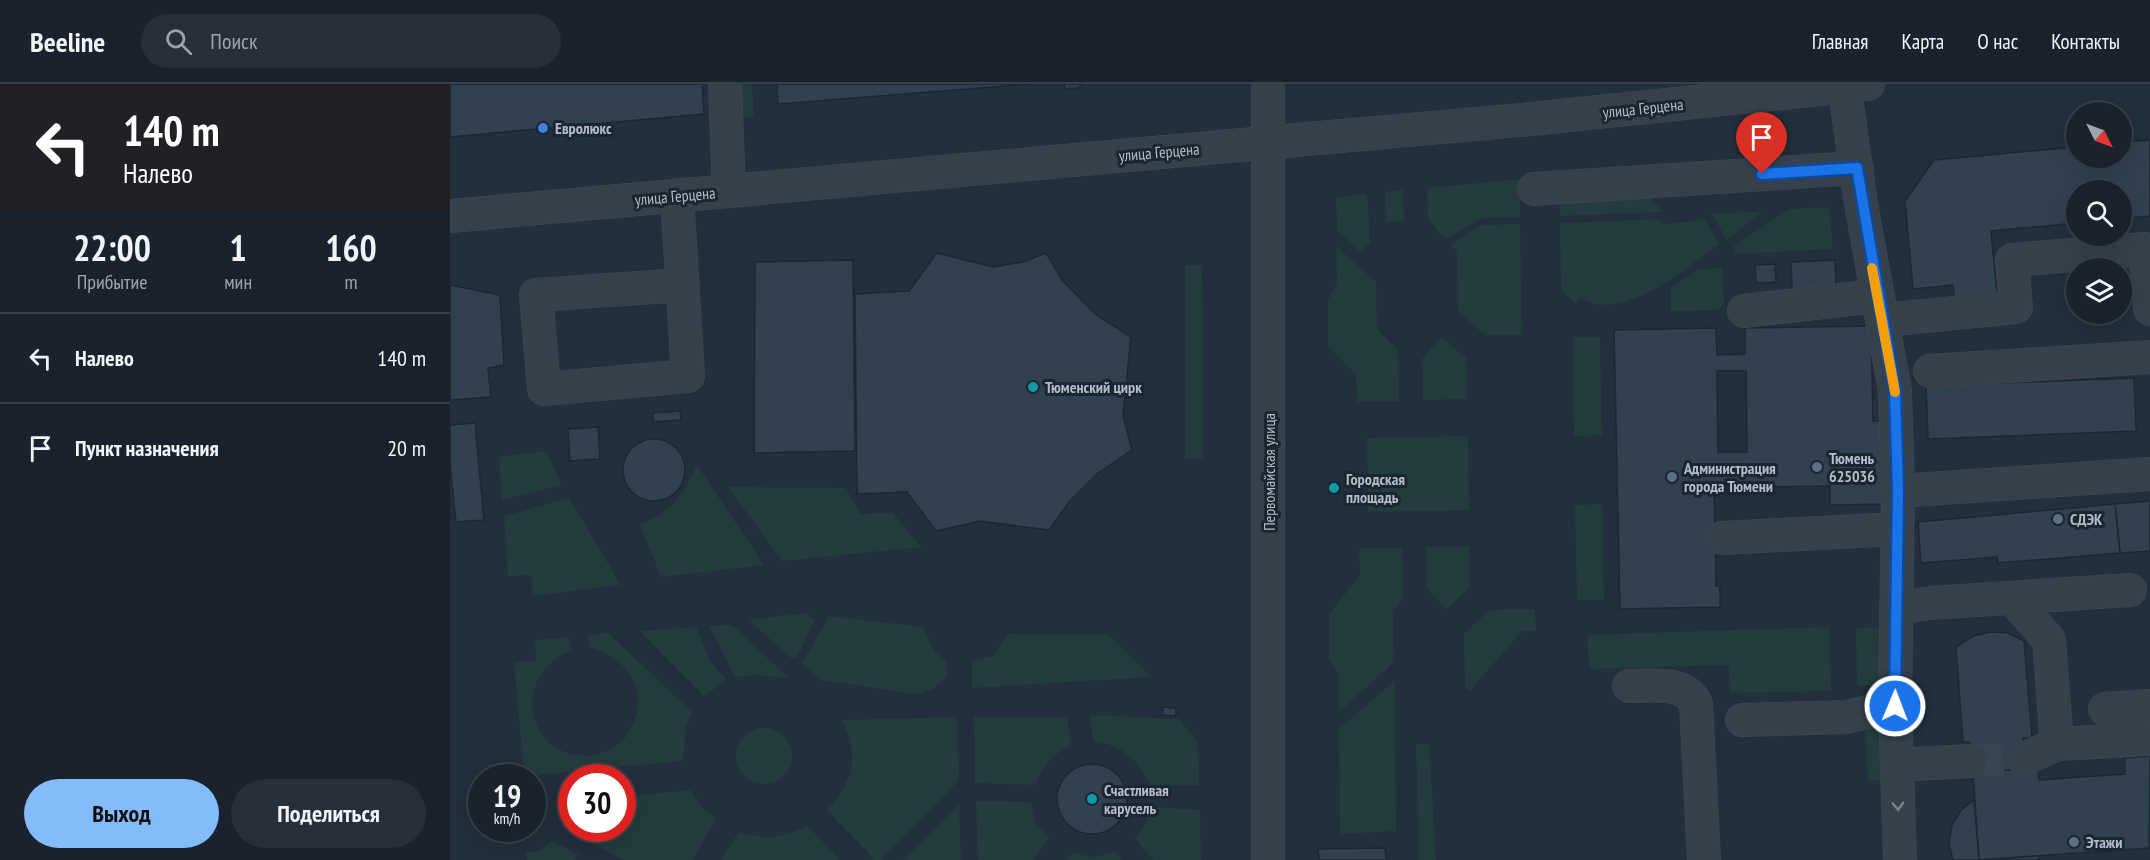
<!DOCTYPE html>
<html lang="ru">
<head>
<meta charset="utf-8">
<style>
	:root { --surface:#1a232d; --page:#272f39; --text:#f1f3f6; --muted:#9fa4aa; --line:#384049; --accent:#84bbfa }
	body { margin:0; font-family:"PT Sans Narrow",sans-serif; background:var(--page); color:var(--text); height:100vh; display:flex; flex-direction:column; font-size:22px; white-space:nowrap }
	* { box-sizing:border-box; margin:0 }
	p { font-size:20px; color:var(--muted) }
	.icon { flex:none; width:33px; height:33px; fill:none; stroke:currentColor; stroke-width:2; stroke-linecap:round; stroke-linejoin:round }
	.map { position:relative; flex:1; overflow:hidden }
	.panel { display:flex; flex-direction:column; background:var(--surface); width:450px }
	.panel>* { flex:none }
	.guide { background:#202124; color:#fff; overflow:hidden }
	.needle { width:39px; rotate:132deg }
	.fabs { position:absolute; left:1616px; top:18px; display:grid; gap:12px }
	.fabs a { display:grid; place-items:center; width:66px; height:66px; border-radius:50%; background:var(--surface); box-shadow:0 6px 24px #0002,0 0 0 2px var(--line); font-size:30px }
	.speed { position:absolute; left:18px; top:680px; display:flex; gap:12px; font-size:30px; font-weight:700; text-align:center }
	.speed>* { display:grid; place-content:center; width:78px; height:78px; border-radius:50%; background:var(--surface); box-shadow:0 6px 24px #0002,0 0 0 2px var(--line); line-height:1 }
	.speed small { font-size:15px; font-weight:400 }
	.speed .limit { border:9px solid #d22; background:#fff; color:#111 }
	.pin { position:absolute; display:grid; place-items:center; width:51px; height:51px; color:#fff; margin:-62px -26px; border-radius:50% 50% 50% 0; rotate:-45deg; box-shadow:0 0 6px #0007 }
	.pin .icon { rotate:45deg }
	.me { position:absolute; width:66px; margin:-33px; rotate:1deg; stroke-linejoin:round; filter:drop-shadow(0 0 4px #0008) }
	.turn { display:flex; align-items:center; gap:21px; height:126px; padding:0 24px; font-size:27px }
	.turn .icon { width:78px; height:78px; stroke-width:2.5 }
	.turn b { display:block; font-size:42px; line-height:51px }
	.eta { display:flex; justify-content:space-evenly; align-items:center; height:102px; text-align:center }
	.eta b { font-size:36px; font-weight:700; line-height:42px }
	.cta { display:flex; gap:12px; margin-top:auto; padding:12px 24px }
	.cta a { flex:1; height:69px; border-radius:36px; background:var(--accent); color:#111; font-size:24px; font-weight:700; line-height:69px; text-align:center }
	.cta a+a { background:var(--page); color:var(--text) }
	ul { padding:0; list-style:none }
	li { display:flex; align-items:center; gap:18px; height:90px; padding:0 24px; border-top:2px solid var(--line) }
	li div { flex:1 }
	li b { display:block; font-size:22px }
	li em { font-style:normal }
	header { display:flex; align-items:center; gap:36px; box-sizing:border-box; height:84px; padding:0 30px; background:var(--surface); border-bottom:2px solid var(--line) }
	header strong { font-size:28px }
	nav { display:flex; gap:33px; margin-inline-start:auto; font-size:21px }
	.search { width:420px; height:54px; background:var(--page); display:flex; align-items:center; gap:15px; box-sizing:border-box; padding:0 21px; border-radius:33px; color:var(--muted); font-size:22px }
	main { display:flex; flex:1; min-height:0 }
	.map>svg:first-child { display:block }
	.green { fill:#243c3d }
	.building { fill:#314150; stroke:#1d2833; stroke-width:1.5; fill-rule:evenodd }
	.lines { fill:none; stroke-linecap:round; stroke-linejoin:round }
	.minor-tunnel { stroke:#374451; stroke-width:33; stroke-dasharray:33 16; stroke-linecap:butt }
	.minor-casing { stroke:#3f4a55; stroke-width:34 }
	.minor { stroke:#36414c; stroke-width:33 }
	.oneway { stroke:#7a8590 }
	.route-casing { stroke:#114b97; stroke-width:15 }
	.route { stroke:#1a73e8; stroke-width:10 }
	.slow { stroke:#f59e0b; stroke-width:10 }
	.shop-dot { fill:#3f7fe0; stroke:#1b2631; stroke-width:2 }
	.culture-dot { fill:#0f9aa8; stroke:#1b2631; stroke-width:2 }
	.service-dot { fill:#5c6f8a; stroke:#1b2631; stroke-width:2 }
	.labels { text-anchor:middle; stroke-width:6; stroke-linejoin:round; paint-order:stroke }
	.street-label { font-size:16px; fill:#b1bcc8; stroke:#1b2631 }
	.poi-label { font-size:16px; font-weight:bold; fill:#b1bcc8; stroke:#1b2631; text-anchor:start }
</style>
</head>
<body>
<header>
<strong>Beeline</strong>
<div class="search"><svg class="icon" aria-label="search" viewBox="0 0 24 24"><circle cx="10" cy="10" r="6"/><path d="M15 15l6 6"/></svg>Поиск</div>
<nav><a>Главная</a><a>Карта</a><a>О нас</a><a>Контакты</a></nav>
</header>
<main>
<section class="panel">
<div class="guide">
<div class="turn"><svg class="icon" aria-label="left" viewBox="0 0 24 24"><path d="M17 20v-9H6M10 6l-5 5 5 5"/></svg><div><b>140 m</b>Налево</div></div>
</div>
<div class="eta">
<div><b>22:00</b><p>Прибытие</p></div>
<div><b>1</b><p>мин</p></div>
<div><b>160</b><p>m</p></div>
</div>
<ul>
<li><svg class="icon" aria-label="left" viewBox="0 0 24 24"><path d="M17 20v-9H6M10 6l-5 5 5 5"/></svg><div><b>Налево</b></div><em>140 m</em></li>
<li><svg class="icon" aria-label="arrive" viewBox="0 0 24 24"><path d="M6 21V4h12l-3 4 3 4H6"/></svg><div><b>Пункт назначения</b></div><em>20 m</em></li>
</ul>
<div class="cta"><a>Выход</a><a>Поделиться</a></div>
</section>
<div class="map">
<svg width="1700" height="776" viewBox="0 0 1700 776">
	<rect width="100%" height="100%" fill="#222f3c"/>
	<!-- green -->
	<g class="green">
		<path d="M286 0H302L304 33 286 34Z"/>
		<path d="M1070 95V133L1032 134 996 155 978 136 977 104Z"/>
		<path d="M953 106 954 137 936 138 935 108Z"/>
		<path d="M917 110 920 159 910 167 887 146 886 113Z"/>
		<path d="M1197 111 1213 128 1110 132V120L1115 118Z"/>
		<path d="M1379 123 1383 165 1285 170 1284 162 1339 125Z"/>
		<path d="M1312 128 1277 156 1261 129Z"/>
		<path d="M1209 135 1213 140 1255 136 1270 160C1234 185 1174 240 1130 214L1126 220 1111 206 1110 139Z"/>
		<path d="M1070 140 1072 251H1035L1008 228 1007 167 1001 161 1031 141Z"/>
		<path d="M886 162 926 198 927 245 948 266 949 317 907 318 906 291 878 262V216L887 199Z"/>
		<path d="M735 181H752L753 375H735Z"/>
		<path d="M1273 184 1274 220 1267 226 1221 227V204L1249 185Z"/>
		<path d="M991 253 1016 274 1017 315 973 316 972 275Z"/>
		<path d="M1123 253H1150L1152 351 1124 352Z"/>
		<path d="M1018 352 1019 426 918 428 917 354Z"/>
		<path d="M96 367 112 401 52 416 49 373Z"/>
		<path d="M247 381 314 481 211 493 190 441C224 425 231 415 247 381Z"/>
		<path d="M278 403 396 404 410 430 443 429 471 463 332 477Z"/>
		<path d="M119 414 171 501 83 512 81 491 58 492 54 432Z"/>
		<path d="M1152 420 1154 516H1127L1125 421Z"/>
		<path d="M1019 462 1020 503 996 526 977 504 976 463Z"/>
		<path d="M909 464H952L953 514 943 527 944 578 889 628 888 590 879 576V530L910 491Z"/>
		<path d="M1085 525 1086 547H1072L1020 607 1015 603 1014 550 1039 526Z"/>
		<path d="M356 529 365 536 347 573 341 574 298 536Z"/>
		<path d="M379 532 474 543C478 559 484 568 497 577V593L483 605 466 610 371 596 352 579Z"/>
		<path d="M282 541 339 594 308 591 285 593 259 542Z"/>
		<path d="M246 543 261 579 277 596 254 612 190 547Z"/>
		<path d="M1379 543 1381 607 1280 609 1279 581 1139 585 1137 551Z"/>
		<path d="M1429 543 1431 602H1407L1406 544Z"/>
		<path d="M158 549 242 628 236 643 233 677 74 692 64 579 86 576 85 556 119 553 121 566C53 597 83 684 147 670 158 667 171 661 177 651 185 637 191 624 187 608 181 583 163 571 140 563L138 551Z"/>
		<path d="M558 550 659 551 702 593 522 604V577L544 572Z"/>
		<path d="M945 596 946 747 890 750 889 645Z"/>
		<path d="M640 631 729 635 748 658 749 701 700 702C690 676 671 661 643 657Z"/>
		<path d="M507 633 509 696 430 776H425L377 726C404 695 410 674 392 636Z"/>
		<path d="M524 633H617L621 661C602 671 594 681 585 701L525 699Z"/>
		<path d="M1435 641 1438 696 1418 697 1415 642Z"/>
		<circle cx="314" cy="672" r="28"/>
		<path d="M966 660H979L986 776H969Z"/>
		<path d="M240 706 252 724 266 735 242 776H174L112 743 117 732V719L121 718 122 744H172L173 713Z"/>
		<path d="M526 717 581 718 585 738 600 754 582 776H528Z"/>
		<path d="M509 720 511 776H453Z"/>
		<path d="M701 723 750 726 751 776H704L685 755 696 740Z"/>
		<path d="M358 742 390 776H270L289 748C318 756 330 754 358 742Z"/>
		<path d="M102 757 128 770 125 776H77L76 769 90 767Z"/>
		<path d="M665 768 673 776H616L622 769 644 773Z"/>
	</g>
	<!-- building -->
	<g class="building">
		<path d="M0 0H252L254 30 0 53Z"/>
		<path d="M327 0H580L328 20Z"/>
		<path d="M614 0H633L627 4 615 5Z"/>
		<path d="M1700 56V132L1671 135V106H1626V139L1541 147 1547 209 1504 213 1503 201 1463 205 1455 117 1484 76 1626 63V74H1671V58Z"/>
		<path d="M487 169 543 183 573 178 596 169 612 196 645 230 681 253 673 331 682 366 648 389 619 418 599 446 530 437 486 447 457 408 407 410 405 210 459 207Z"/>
		<path d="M403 176 405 367 304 369 305 178Z"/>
		<path d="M1385 176 1386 204 1342 205 1341 178Z"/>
		<path d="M1325 180 1326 198 1306 199 1305 181Z"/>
		<path d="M0 201 50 211 54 281 38 284 41 313 0 316Z"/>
		<path d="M1421 242 1423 337H1440L1441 420 1380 421V402L1298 403V398H1264L1266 502H1270V523L1170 525 1164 246 1266 244 1267 271 1295 270V244ZM1267 287H1296L1297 368H1268Z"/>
		<path d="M1684 294 1686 347 1478 355 1476 302Z"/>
		<path d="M230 327 231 336 203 338V329Z"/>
		<path d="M25 339 34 436 6 438 0 380V341Z"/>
		<path d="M148 343 150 375 120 377 118 345Z"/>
		<circle cx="204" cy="386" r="31"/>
		<path d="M1700 417V467L1670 469 1665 420Z"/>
		<path d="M1665 420 1670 469 1548 479 1547 473 1471 479 1468 438Z"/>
		<path d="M1541 548 1558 549 1574 557 1582 654H1573L1575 685 1523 689 1520 658H1513L1506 563 1523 552Z"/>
		<path d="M713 623 726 624V632L712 631Z"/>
		<path d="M1700 672 1699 764 1529 776 1523 689 1588 684 1589 696 1675 690V674Z"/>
		<circle cx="642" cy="715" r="35"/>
		<path d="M1524 716 1529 776 1590 772 1588 776H1503L1499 760 1502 741 1511 726Z"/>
		<path d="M935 764 936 776H869L868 765Z"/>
	</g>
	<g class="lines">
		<!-- minor-tunnel -->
		<path class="minor-tunnel" d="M1521 677 1574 675"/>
		<defs>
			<g id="minor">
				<path d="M275 0 279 107"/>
				<path d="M818 0V776"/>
				<path d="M1394 0 1411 120 1445 307 1448 407 1445 622 1450 776"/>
				<path d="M1084 105 1407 84"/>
				<path d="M227 111 238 292 94 305 86 211 233 201"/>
				<path d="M0 132 1081 35 1418 0"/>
				<path d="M1294 227 1427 212"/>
				<path d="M1434 236 1566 223 1562 176 1695 165 1700 225"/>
				<path d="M1480 287 1700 273"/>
				<path d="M1448 407 1700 390"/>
				<path d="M1272 454 1447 445"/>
				<path d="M1562 514 1599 556 1607 660"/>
				<path d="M1446 524 1481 519 1680 506"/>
				<path d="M1179 602C1203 602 1234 596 1246 620L1254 776"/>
				<path d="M1655 625 1700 622"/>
				<path d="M1292 636 1396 633 1445 622"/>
				<path d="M1574 675 1607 660 1700 655"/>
				<path d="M1447 681 1521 677"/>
			</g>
		</defs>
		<!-- minor casing -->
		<use href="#minor" class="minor-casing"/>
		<!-- minor -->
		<use href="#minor" class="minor"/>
	</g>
	<!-- one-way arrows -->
	<defs><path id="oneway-chevron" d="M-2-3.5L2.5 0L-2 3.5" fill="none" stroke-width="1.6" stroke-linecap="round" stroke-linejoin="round" transform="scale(1.5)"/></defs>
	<use class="oneway" href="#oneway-chevron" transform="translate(1448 722) rotate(88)"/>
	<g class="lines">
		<defs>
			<path id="route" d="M1312 90 1407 84 1445 307 1448 407 1445 622"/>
		</defs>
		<!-- route casing -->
		<use href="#route" class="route-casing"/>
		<!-- route -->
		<use href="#route" class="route"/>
		<!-- slow -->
		<path class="slow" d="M1422 184 1445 308"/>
	</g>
	<!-- markers -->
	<circle class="shop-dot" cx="93" cy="44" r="6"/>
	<g class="culture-dot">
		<circle cx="583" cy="303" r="6"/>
		<circle cx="884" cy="404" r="6"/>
		<circle cx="642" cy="715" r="6"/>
	</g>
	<g class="service-dot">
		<circle cx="1367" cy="383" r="6"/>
		<circle cx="1222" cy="393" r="6"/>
		<circle cx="1608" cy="435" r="6"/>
		<circle cx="1624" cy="758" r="6"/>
	</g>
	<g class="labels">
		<!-- street labels -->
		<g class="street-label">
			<text transform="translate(1193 24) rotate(-6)" y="6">улица Герцена</text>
			<text transform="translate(709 68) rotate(-5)" y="6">улица Герцена</text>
			<text transform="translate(225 112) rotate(-5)" y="6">улица Герцена</text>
			<text transform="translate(819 388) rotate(-90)" y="6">Первомайская улица</text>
		</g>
		<!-- poi labels -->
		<g class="poi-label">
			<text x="105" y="50">Евролюкс</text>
			<text x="595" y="309">Тюменский цирк</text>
			<text x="1379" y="380">Тюмень<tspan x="1379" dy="18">625036</tspan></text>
			<text x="1234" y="390">Администрация<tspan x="1234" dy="18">города Тюмени</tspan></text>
			<text x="896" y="401">Городская<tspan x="896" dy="18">площадь</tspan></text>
			<text x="1620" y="441">СДЭК</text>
			<text x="654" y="712">Счастливая<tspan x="654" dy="18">карусель</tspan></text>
			<text x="1636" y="764">Этажи</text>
		</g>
	</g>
</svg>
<div class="fabs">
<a><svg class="needle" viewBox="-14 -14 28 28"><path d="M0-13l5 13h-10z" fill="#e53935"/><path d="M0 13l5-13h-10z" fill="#9fa4aa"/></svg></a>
<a><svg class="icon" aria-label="search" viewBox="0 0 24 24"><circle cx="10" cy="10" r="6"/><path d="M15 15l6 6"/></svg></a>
<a><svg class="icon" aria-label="layers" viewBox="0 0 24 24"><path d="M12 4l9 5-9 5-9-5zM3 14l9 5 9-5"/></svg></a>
</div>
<div class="speed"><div>19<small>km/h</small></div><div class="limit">30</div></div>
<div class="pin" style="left:1312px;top:90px;background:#d93025"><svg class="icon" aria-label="arrive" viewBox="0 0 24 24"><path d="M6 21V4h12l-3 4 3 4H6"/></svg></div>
<svg class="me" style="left:1445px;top:622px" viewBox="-20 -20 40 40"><circle r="17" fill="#1a73e8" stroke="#fff" stroke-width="3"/><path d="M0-11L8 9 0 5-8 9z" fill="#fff"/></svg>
</div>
</main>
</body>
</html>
